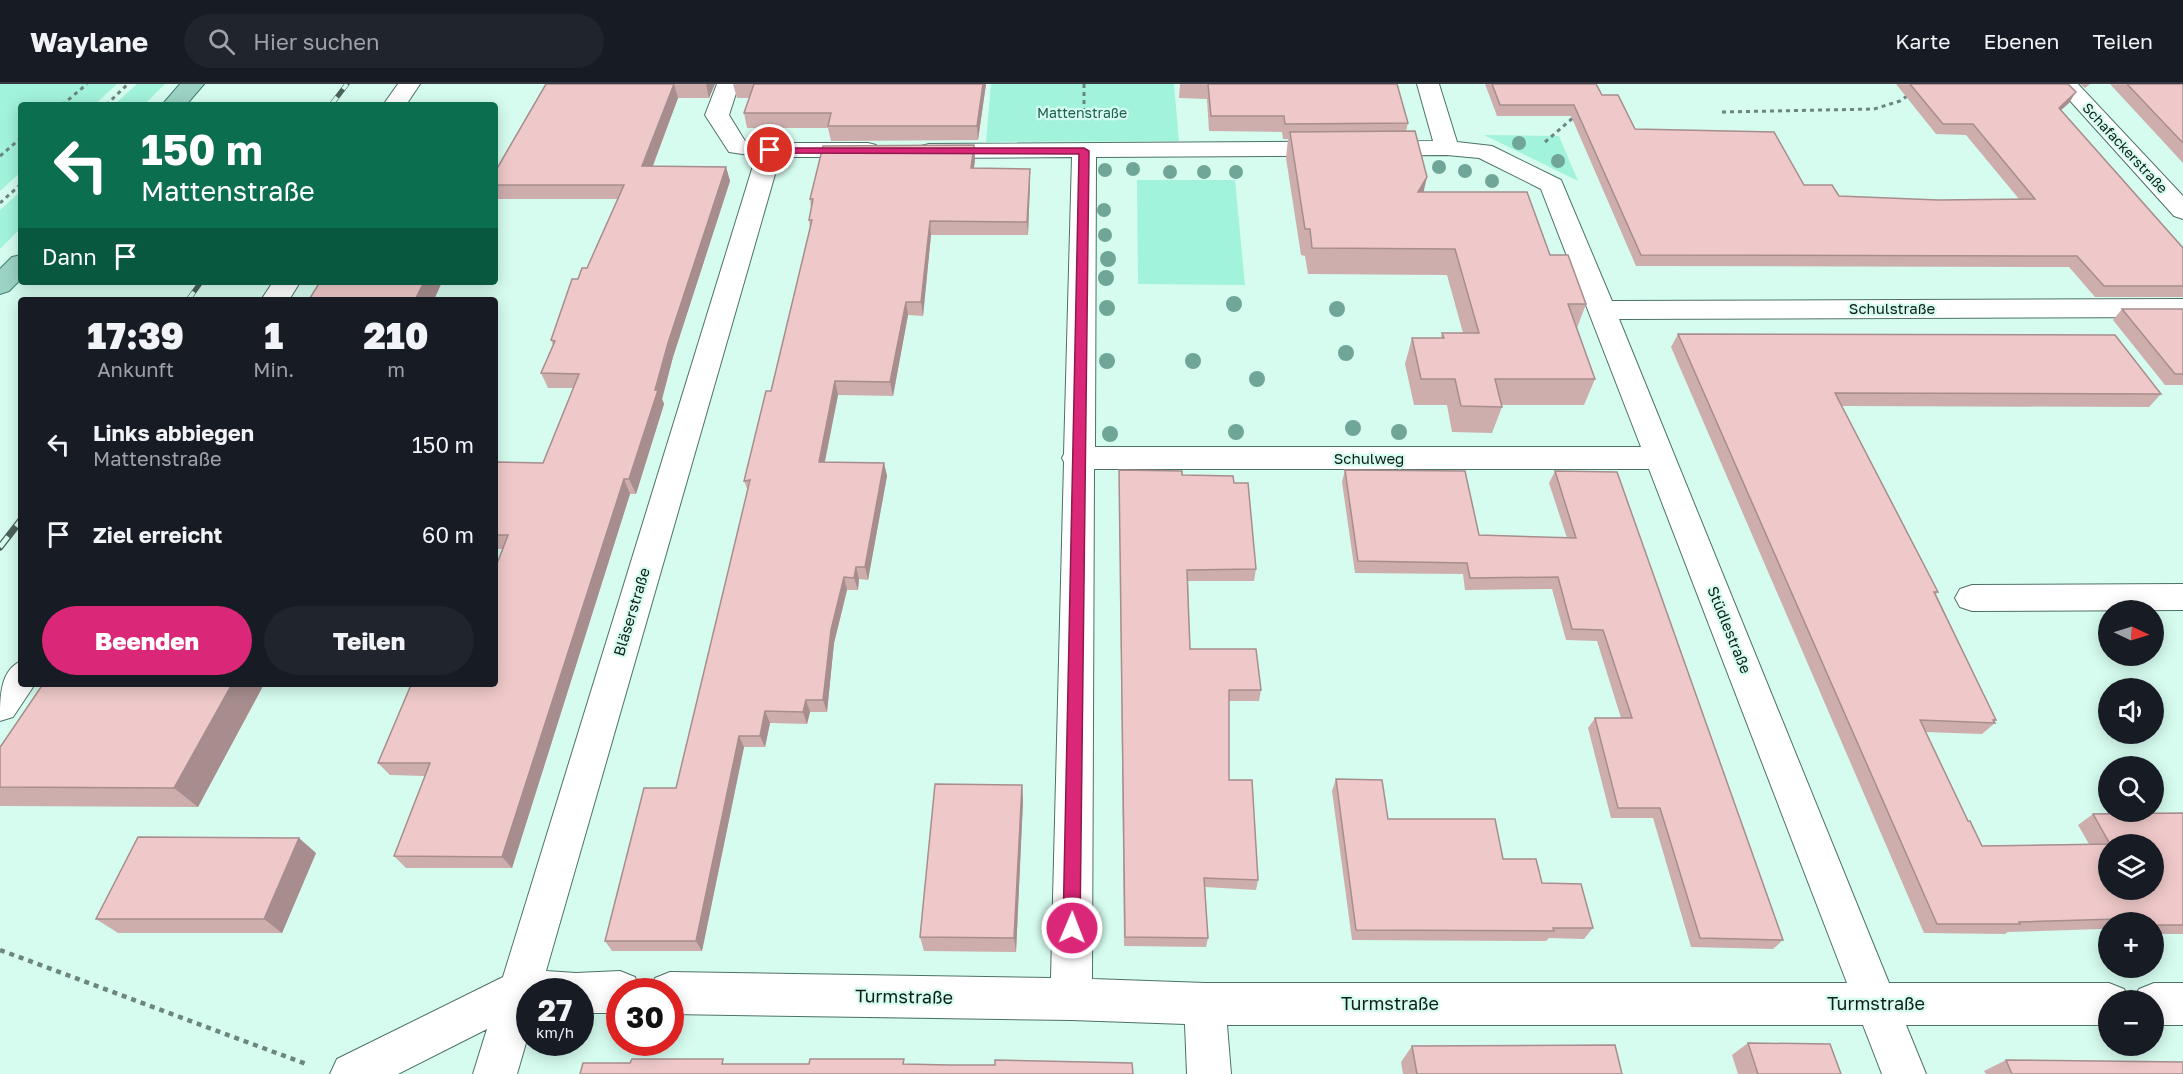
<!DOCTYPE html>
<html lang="de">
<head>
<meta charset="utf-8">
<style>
	:root { --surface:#171b24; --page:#20242c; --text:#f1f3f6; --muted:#9ea1a6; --line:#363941; --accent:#db2777 }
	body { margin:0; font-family:"Golos Text",sans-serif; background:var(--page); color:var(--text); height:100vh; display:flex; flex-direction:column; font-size:22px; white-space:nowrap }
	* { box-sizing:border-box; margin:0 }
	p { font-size:20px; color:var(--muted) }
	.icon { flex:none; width:33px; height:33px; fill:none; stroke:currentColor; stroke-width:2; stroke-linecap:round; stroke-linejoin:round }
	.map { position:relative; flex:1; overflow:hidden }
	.panel { position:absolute; left:18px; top:213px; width:480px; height:390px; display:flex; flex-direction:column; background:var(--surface); border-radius:6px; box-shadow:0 3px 15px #0003 }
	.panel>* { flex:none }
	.banner { position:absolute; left:18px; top:18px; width:480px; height:183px; border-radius:6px; box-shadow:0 3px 15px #0003; background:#0b6e4f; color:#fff; overflow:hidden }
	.needle { width:39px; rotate:94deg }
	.tools { position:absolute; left:2098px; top:516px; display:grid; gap:12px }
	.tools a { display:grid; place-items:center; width:66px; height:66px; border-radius:50%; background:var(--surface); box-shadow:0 3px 15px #0003; font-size:30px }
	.speed { position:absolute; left:516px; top:894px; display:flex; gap:12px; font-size:30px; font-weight:700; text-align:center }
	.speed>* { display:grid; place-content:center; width:78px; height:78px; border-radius:50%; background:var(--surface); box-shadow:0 3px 15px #0003; line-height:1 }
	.speed small { font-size:15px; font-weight:400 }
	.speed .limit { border:9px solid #d22; background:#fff; color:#111 }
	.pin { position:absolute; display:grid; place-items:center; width:51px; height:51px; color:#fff; margin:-26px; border:3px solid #fff; border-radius:50%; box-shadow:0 2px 6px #0007 }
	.me { position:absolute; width:66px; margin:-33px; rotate:1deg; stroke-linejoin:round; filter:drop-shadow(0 0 4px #0008) }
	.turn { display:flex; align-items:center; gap:21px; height:126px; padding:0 24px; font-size:27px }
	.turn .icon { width:78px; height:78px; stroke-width:2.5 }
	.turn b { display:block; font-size:42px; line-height:51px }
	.then { display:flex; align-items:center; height:57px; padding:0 24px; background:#0003; gap:12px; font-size:22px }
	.eta { display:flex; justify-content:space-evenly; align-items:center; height:102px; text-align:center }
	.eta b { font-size:36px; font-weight:800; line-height:42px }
	.cta { display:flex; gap:12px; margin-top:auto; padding:12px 24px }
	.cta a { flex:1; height:69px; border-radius:36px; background:var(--accent); color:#fff; font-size:24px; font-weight:800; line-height:69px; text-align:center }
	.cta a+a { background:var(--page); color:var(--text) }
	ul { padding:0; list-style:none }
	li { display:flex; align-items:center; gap:18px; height:90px; padding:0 24px }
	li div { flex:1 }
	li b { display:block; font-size:22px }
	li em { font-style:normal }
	header { display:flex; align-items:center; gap:36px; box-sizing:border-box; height:84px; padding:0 30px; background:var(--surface); border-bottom:2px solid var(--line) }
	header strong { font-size:28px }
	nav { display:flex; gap:33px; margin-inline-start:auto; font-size:21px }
	.search { width:420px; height:54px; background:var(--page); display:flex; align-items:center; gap:15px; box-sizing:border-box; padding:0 21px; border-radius:33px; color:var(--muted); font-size:22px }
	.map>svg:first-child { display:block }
	.green { fill:#a2f3dc }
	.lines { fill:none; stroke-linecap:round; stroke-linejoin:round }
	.minor-casing { stroke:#4e7167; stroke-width:2 }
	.major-casing { stroke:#408170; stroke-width:2 }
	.path-far1 { stroke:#6c857e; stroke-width:3; stroke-dasharray:4 4; stroke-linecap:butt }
	.path { stroke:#6c857e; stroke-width:4.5; stroke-dasharray:5 5; stroke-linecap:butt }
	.minor { fill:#fff; fill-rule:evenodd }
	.major { fill:#9cd3c5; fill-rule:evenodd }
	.rail-far1-casing { stroke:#4b615b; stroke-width:5 }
	.rail-casing { stroke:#4b615b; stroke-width:7 }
	.rail-far1 { stroke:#d6fcf0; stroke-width:4; stroke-dasharray:10; stroke-linecap:butt }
	.rail { stroke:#d6fcf0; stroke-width:4.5; stroke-dasharray:13; stroke-linecap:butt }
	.tree { fill:#6fa698 }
	.wall { fill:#ceadad }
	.shaded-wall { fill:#a78d8d }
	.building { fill:#efc9c9; stroke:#a78d8d; stroke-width:1.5; fill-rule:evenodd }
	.route { fill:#db2777; stroke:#8e194d; stroke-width:1.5 }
	.labels { text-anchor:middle; stroke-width:4.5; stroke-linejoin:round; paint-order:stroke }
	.far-park-label { font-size:14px; fill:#1a5f50; stroke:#d6fcf0 }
	.far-street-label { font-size:14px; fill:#0f1e1a; stroke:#d6fcf0 }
	.street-label { font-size:15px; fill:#0f1e1a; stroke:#d6fcf0 }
	.near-street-label { font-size:18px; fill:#0f1e1a; stroke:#d6fcf0 }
</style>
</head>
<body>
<header>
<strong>Waylane</strong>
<div class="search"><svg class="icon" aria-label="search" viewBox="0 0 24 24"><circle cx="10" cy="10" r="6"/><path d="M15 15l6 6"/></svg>Hier suchen</div>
<nav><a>Karte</a><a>Ebenen</a><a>Teilen</a></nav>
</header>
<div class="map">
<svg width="2183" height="990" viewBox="0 0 2183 990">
	<rect width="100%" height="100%" fill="#d6fcf0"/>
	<!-- green -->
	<g class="green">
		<path d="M0 0H117L94 21H21V88L0 107Z"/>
		<path d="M137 0H165L144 21H114Z"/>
		<path d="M991 0H1174L1179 57 986 58Z"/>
		<path d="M1484 51 1559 52 1578 97Z"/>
		<path d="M1137 96H1235L1245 201 1138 200Z"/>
		<path d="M21 107V144L0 165V126Z"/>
	</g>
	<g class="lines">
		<defs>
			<g id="minor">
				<path d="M398 0H420L406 21H383Z"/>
				<path d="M717 0H739L729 31 745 57 770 59H868L876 61 880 66 876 71 868 73H780L546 887 576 889 620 887 635 893 641 908H620V929H580V908H530V945L517 990H473L487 945 398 990H330L337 975 503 893 756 72 729 68 705 31Z"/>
				<path d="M1417 0H1439L1457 58 1492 62 1561 96 1612 217 2183 215V233L1619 235 1889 899H2109L2124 905 2129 916H2109V941H1906L1926 990H1882L1863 941H1227L1231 990H1187L1185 940 1071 936 670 930V908H650L655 894 670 888 1051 894 1064 378 1062 374 1064 370 1072 73 929 74 921 72 917 67 921 62 929 60 1433 57ZM1447 71 1479 74 1541 105 1641 363H1095L1096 73ZM1094 385H1649L1847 899H1205L1092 895Z"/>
				<path d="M2055 0H2078L2183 112V135L2174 132Z"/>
				<path d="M273 198H300L289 216H261Z"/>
				<path d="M2183 500V526L1972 527 1960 523 1955 514 1960 505 1972 501Z"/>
				<path d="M21 577V600H35L13 633 0 637C0 612 0 587 21 577Z"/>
				<path d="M2154 899H2183V941H2154V916H2134L2139 905Z"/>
			</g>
			<g id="major">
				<path d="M180 0H204L186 21H162Z"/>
				<path d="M21 171V195L9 207 0 210V185L12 173Z"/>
			</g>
		</defs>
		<!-- minor casing -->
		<use href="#minor" class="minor-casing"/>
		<!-- major casing -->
		<use href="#major" class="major-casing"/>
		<!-- path-far1 -->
		<g class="path-far1">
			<path d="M1084 0V33"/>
			<path d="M62 21 87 0"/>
			<path d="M106 21 128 0"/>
			<path d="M1722 28 1874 25 1900 17 1910 10"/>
			<path d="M1545 58 1574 33"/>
			<path d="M0 72 21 54"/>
			<path d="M0 119 21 100"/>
		</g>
		<!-- path -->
		<path class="path" d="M0 866 306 980"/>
		<!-- minor -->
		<use href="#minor" class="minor"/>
		<!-- major -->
		<use href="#major" class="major"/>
		<defs>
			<g id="rail-far1">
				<path d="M331 21 347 0"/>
				<path d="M188 216 201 198"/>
			</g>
			<path id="rail" d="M0 463 21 436"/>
		</defs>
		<!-- rail-far1 casing -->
		<use href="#rail-far1" class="rail-far1-casing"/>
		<!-- rail casing -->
		<use href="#rail" class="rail-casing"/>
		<!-- rail-far1 -->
		<use href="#rail-far1" class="rail-far1"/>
		<!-- rail -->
		<use href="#rail" class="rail"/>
	</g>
	<!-- trees -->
	<g class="tree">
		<circle cx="1519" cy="59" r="7"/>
		<circle cx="1558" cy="77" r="7"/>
		<circle cx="1439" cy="83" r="7"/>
		<circle cx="1133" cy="85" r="7"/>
		<circle cx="1105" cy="86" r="7"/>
		<circle cx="1465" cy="87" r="7"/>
		<circle cx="1170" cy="88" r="7"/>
		<circle cx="1204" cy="88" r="7"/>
		<circle cx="1236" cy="88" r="7"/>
		<circle cx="1492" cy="97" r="7"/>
		<circle cx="1104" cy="126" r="7"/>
		<circle cx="1105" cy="151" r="7"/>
		<circle cx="1108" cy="175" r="8"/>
		<circle cx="1106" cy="194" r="8"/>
		<circle cx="1234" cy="220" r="8"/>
		<circle cx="1107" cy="224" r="8"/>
		<circle cx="1337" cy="225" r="8"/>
		<circle cx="1346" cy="269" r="8"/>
		<circle cx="1107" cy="277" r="8"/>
		<circle cx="1193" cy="277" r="8"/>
		<circle cx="1257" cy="295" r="8"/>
		<circle cx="1353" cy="344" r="8"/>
		<circle cx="1236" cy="348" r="8"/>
		<circle cx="1399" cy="348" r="8"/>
		<circle cx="1110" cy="350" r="8"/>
	</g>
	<!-- wall -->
	<g class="wall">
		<path d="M546 0H715L709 14H678L653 82 726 83 730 97 673 273 662 315 664 320 636 410H630L512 784H406L394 772 425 692 390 691 378 679 450 601 503 465H495V378L543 379 573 304H548L541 289 553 261 551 256 578 195 587 184 618 115H495V88Z"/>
		<path d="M733 0H986L978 56 831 57 828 44H747L744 29 749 14H737Z"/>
		<path d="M1180 0H1397L1408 39 1406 47 1424 108 1550 171 1586 220 1577 244 1595 295 1584 321H1502V323L1492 349 1452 348 1447 321H1414L1405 280 1412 254H1441L1442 249H1463L1447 191 1308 190 1305 172 1301 171 1286 74 1288 55H1283L1282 48 1209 47 1207 15 1179 14Z"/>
		<path d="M1485 0H1596L1602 11 1635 45 1839 112 1938 116 2019 115 1966 51 1936 50 1896 0H2068L2069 19 2061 26 2183 164V213H2095L2069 183 1636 182 1571 32H1497Z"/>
		<path d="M2080 0H2090L2085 4Z"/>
		<path d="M2110 0H2183V79Z"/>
		<path d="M974 61 975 75 974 84 1030 98 1028 151H931L923 232 908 231 893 312 838 311 825 378 884 379 887 392 868 496 859 495 858 506H847L834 559 827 628H810L807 640 770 639 765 663H744L702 867H612L605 857 676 704 748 407 744 397 771 307 810 144 809 136 811 124 810 115Z"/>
		<path d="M2122 225H2183V301H2165L2113 236Z"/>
		<path d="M1678 250 2161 310 2149 323 1842 322 1938 508 1936 510 1996 636 1994 637 1995 639 1982 650 1925 648 1968 737 1982 762 2089 760 2078 741 2093 730 2183 729V850H2154V838H2109V850H2105L2102 845 2008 848 2005 850 1924 849 1671 263Z"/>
		<path d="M1119 386 1234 399 1256 485 1254 497H1188L1190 565 1261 606 1259 617H1229V696L1258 796 1256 806 1205 803 1208 854 1206 863 1124 862Z"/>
		<path d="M1345 386 1479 451 1567 454 1549 399 1555 387 1783 856 1773 865 1691 863 1653 734H1611L1588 644 1595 634H1621L1597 557 1566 556 1552 505 1465 506 1463 490 1355 489 1342 398Z"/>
		<path d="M43 600H264L198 723 0 722V662H1Z"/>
		<path d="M1336 695 1388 735 1503 775 1542 799 1593 844 1584 855 1549 854 1546 857 1352 856 1332 707Z"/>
		<path d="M1022 701 1023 717 1016 868 924 867 920 853Z"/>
		<path d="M316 769 282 849H118L96 835Z"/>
		<path d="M1748 959 1841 990H1738L1732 971Z"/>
		<path d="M1412 962 1622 990H1403L1401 978Z"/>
		<path d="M2006 976 2183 990H1986L1984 987Z"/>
	</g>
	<!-- shaded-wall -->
	<g class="shaded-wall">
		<path d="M674 0 678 14 647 97 642 82Z"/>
		<path d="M706 0H715L709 14Z"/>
		<path d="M983 0H986L978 56 977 42Z"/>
		<path d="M2076 8 2069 19 2051 35 2059 24Z"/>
		<path d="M974 61 975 75 972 98 971 84Z"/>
		<path d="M726 83 730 97 673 273 662 315 664 320 636 410 629 395 668 259Z"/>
		<path d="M1030 85V98L1028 151 1027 138Z"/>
		<path d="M1427 93 1421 119 1418 108Z"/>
		<path d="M930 137 931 151 923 232 921 218Z"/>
		<path d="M424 198H442L434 216H415Z"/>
		<path d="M906 218 908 231 893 312 890 298Z"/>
		<path d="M835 297 838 311 822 391 819 378Z"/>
		<path d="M884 379 887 392 868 496 865 483Z"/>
		<path d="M624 395 630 410 512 784 502 773Z"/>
		<path d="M856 483 859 495 858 506 854 494Z"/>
		<path d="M844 493 847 506 834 559 827 628 823 616 831 546Z"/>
		<path d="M232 600H264L198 723 174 704Z"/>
		<path d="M806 616 810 628 807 640 803 628Z"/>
		<path d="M765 627 770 639 765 663 760 652Z"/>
		<path d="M739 652 744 663 702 867 696 857Z"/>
		<path d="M1022 701 1023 717 1016 868 1014 854Z"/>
		<path d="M299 754 316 769 282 849 264 835Z"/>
	</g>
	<!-- building -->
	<g class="building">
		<path d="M546 0H674L642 82 726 83 668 259 655 306H658L629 395H624L502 773 394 772 430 679H378L411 601 495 600V485L508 451H495V378L543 379 579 290 541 289 555 257 551 256 572 195H578L582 184H587L624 101H495V88Z"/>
		<path d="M754 0H983L977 42H828L831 29H744Z"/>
		<path d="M1208 0H1397L1408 39 1285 40 1284 32H1211Z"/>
		<path d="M1492 0H1596L1602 11H1618L1635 45 1774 48 1804 101H1832L1839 112 1938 116 2035 115 1973 40H1943L1910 0H2068L2076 8 2059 24 2183 164V202H2104L2077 172 1641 171 1574 21H1500Z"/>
		<path d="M2127 0H2183V59Z"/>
		<path d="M1415 47 1427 93 1418 108H1527L1550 171H1568L1586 220H1568L1595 295H1495L1502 323 1461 322 1455 295H1421L1412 254H1444L1442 249H1479L1455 165 1312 164 1310 145H1305L1290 48Z"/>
		<path d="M974 61 971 84 1030 85 1027 138 930 137 921 218H906L890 298 835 297 819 378 884 379 865 483H856L854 494 844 493 831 546 823 616H806L803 628 765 627 760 652H739L696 857H605L644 704H676L750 396 744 397 766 307H771L812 136H809L813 115H810L823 62Z"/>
		<path d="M320 198H424L415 216H422H298L300 214H310Z"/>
		<path d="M2122 225H2183V290H2175Z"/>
		<path d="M1678 250 2115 251 2161 310 1835 309 1938 508H1934L1996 636H1993L1995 639 1920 636 1968 737H1970L1982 762 2110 760 2093 730 2183 729V841H2154V838H2120L2118 835 2019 838 2020 840H1937ZM2109 760H2154V806H2109Z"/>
		<path d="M1119 386 1182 387V391L1233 392 1234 399H1248L1256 485 1187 486 1190 565H1256L1261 606H1229V696H1252L1258 796 1204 794 1208 854 1125 853Z"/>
		<path d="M1345 386 1465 387 1479 451 1576 454 1555 387 1617 388 1783 856 1700 854 1660 724H1618L1595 634H1632L1603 546 1572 545 1558 493 1470 494 1467 479 1358 477Z"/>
		<path d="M43 600H232L174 704 0 703V662H1Z"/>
		<path d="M1336 695 1382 696 1388 735H1495L1503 775H1536L1542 799 1581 800 1593 844H1553L1554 847 1356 846Z"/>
		<path d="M935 700 1022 701 1014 854 920 853Z"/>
		<path d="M138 753 299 754 264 835H96Z"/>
		<path d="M1748 959 1830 960 1841 990H1758Z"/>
		<path d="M1615 961 1622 990H1417L1412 962Z"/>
		<path d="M632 975H723L722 980H809L810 975H904L903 980 950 981H995V976L1132 979 1133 990H580L583 979H630Z"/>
		<path d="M2006 976 2183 978V990H2012Z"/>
	</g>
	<!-- route -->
	<path class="route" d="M767 64H1084L1089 67 1080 844 1078 850 1072 853 1066 850 1063 844 1079 70 770 69 765 66Z"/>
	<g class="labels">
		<!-- far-park labels -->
		<g class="far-park-label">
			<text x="1082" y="34">Mattenstraße</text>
		</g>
		<!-- far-street labels -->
		<g class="far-street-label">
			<text transform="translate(2125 64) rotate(47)" y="5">Schafackerstraße</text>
		</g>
		<!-- street labels -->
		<g class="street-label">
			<text x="1892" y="230">Schulstraße</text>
			<text x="1369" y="380">Schulweg</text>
			<text transform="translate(632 528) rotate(-73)" y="5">Bläserstraße</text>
			<text transform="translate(1729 546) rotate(68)" y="5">Stüdlestraße</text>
		</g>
		<!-- near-street labels -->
		<g class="near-street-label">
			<text transform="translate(904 913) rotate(1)" y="6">Turmstraße</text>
			<text x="1390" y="926">Turmstraße</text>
			<text x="1876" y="926">Turmstraße</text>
		</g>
	</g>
</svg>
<div class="tools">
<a><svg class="needle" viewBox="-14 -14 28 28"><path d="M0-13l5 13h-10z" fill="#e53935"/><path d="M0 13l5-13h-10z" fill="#9ea1a6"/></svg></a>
<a><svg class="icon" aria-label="sound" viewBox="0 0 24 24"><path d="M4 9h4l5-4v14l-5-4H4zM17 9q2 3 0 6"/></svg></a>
<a><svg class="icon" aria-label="search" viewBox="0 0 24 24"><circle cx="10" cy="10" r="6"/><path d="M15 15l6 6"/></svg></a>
<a><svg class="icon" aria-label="layers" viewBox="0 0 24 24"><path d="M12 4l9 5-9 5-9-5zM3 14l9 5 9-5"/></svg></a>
<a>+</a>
<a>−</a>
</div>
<div class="speed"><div>27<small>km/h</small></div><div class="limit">30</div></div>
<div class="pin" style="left:770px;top:66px;background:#d93025"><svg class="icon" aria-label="arrive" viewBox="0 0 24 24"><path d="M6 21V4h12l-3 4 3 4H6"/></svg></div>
<svg class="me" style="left:1072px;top:844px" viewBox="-20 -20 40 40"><circle r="17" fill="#db2777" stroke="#fff" stroke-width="3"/><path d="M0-11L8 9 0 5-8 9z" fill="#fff"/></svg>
<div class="banner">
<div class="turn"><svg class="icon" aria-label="left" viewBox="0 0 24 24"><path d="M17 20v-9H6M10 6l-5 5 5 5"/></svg><div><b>150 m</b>Mattenstraße</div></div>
<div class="then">Dann<svg class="icon" aria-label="arrive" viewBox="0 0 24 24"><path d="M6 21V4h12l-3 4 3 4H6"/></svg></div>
</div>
<section class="panel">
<div class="eta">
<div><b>17:39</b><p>Ankunft</p></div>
<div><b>1</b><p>Min.</p></div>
<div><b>210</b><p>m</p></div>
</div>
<ul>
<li><svg class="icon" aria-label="left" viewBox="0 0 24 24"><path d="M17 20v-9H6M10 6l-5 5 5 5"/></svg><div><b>Links abbiegen</b><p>Mattenstraße</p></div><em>150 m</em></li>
<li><svg class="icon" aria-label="arrive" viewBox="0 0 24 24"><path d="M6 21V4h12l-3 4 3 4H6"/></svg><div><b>Ziel erreicht</b></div><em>60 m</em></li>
</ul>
<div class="cta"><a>Beenden</a><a>Teilen</a></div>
</section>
</div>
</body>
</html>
